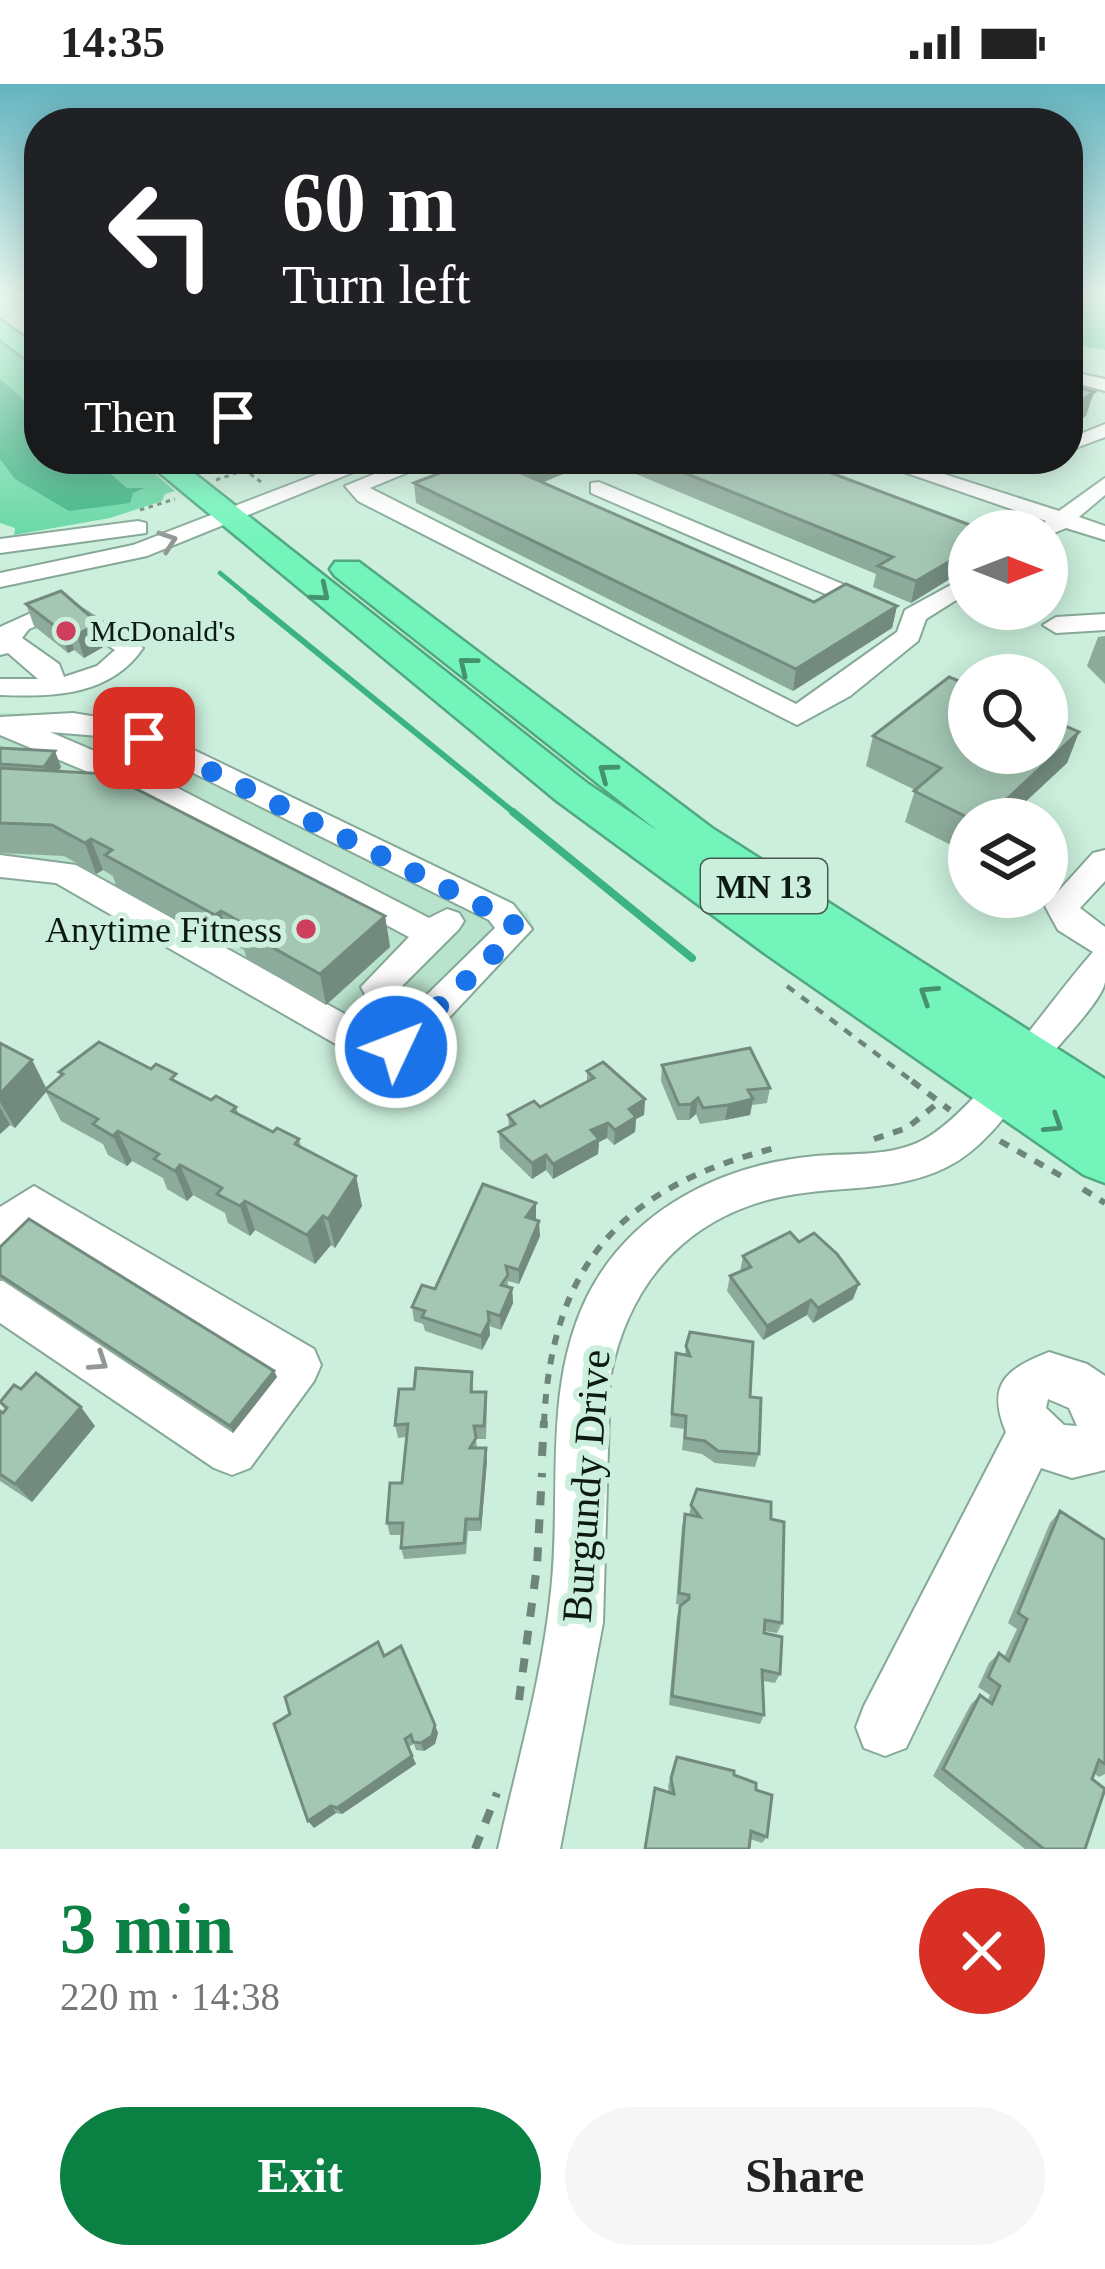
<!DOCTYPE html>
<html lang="en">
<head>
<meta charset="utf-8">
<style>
	:root { --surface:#fff; --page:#f6f6f6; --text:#222; --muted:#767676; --accent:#0b8043 }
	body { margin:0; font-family:Georgia,serif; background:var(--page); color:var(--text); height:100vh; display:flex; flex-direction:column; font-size:45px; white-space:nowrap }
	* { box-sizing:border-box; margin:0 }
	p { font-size:39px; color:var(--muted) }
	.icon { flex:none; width:66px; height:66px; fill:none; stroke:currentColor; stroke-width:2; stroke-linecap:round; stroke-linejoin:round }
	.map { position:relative; height:1765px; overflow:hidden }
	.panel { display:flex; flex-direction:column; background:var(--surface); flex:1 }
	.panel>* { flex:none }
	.guide { position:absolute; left:24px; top:24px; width:1059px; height:366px; border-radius:48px; box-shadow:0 6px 30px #0003; background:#202124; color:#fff; overflow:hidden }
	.needle { width:78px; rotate:90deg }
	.buttons { position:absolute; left:948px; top:426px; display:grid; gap:24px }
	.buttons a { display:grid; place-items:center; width:120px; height:120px; border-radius:50%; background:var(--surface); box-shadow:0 6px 30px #0003; font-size:60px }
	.pin { position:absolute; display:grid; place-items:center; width:102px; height:102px; color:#fff; margin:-51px; border-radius:24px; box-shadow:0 6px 18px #0006 }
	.me { position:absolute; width:132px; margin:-66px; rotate:47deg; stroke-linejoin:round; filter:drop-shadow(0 0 9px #0008) }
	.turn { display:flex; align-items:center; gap:42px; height:252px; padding:0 60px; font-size:54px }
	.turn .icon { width:156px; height:156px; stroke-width:2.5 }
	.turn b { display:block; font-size:84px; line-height:102px }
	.then { display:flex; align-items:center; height:114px; padding:0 60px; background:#0003; gap:24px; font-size:45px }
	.round { display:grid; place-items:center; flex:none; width:126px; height:126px; border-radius:63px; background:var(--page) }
	.summary { display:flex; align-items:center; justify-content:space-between; height:204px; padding:0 60px }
	h1 { font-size:72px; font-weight:600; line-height:90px; color:var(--accent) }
	.action { display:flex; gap:24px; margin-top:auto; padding:24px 60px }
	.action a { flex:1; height:138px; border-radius:72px; background:var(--accent); color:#fff; font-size:48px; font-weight:600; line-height:138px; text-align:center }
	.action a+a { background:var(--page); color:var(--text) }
	.status { display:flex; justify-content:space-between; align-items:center; height:84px; padding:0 60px; background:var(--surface); direction:ltr }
	.status svg { height:33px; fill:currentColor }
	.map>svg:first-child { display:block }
	.built { fill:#b8e3cc }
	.green { fill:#67d7a5 }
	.water { fill:#3bb383 }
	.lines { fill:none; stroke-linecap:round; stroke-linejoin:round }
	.stream-far2 { stroke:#3bb383; stroke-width:4.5 }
	.stream-far1 { stroke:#3bb383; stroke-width:6 }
	.stream { stroke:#3bb383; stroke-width:8 }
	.minor-casing { stroke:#86a897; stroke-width:4 }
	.highway-casing { stroke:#4fa881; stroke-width:5 }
	.path-far3 { stroke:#6d8679; stroke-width:3; stroke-dasharray:4.5 4.5; stroke-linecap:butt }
	.path-far2 { stroke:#6d8679; stroke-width:4.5; stroke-dasharray:9 9; stroke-linecap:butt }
	.path-far1 { stroke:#6d8679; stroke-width:6; stroke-dasharray:10 10; stroke-linecap:butt }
	.path { stroke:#6d8679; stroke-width:8; stroke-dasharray:14 14; stroke-linecap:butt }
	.minor { fill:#fff; fill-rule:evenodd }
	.highway { fill:#73f4bb; fill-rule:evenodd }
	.wall { fill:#8dab9b }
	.shaded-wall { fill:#738b7e }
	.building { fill:#a4c7b4; stroke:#738b7e; stroke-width:3 }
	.oneway { stroke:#929895 }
	.oneway2 { stroke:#459270 }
	.route { stroke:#1a73e8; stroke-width:21; stroke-dasharray:0 37.8 }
	.poi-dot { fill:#ce3e5d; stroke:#cbefdc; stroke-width:4.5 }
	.labels { text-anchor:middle; stroke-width:12; stroke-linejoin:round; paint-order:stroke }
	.far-poi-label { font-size:30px; fill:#0d1a14; stroke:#cbefdc; text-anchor:start }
	.shield { fill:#cbefdc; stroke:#465a50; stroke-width:3 }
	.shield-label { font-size:33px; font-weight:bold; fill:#0d1a14 }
	.poi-label { font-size:36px; fill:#0d1a14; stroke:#cbefdc; text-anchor:end }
	.near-street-label { font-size:42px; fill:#0d1a14; stroke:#cbefdc }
</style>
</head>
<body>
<div class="status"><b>14:35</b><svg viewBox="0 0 49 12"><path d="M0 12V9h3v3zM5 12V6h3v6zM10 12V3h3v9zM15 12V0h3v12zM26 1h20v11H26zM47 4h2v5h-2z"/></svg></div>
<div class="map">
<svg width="1105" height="1765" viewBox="0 0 1105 1765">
	<rect width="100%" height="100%" fill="#cbefdc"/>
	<!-- built -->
	<path class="built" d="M0 629 94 632 135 640 527 829 535 846 391 990 51 792 0 787Z"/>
	<!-- green -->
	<g class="green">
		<path d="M1068 210H1105V266L1068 260Z"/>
		<path d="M0 256 39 290V375H138L175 407 165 410 162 417 110 434 14 451 15 444 0 439Z"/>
	</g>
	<!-- water -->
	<path class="water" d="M0 295 39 329V375H93L127 404H144L133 409 130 419 69 427 15 395 0 375Z"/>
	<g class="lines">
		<!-- stream-far2 -->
		<path class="stream-far2" d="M220 489 254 517"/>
		<!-- stream-far1 -->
		<path class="stream-far1" d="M250 514 517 731"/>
		<!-- stream -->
		<path class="stream" d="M513 728 692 874"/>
		<defs>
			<g id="minor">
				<path d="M1068 287 1105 295V307L1068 297Z"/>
				<path d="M1105 340V353L1068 367V355Z"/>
				<path d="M357 375H386L147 472 0 503V489L133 461Z"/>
				<path d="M411 375H440L370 404 796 620 897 548 905 526 969 491V508L926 535 918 557 850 612 797 641 358 417 345 402Z"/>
				<path d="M806 375H833L809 389H795V381Z"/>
				<path d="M866 375H897L1059 427 1105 394V411L1079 433 1105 442V456L1066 444 1047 452V447L1039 446 1046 437Z"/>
				<path d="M599 398 890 520 894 525 881 533 872 530 591 409V399Z"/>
				<path d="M138 437 146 439V449L0 469V455Z"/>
				<path d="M64 514 143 564C110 612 54 613 0 611V595H38L8 569 0 571V543ZM62 532 115 566 97 582 64 593 59 580 22 554 29 545Z"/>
				<path d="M1105 530V546L1056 549 1043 541 1056 533Z"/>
				<path d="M73 629 140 640 513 820 532 845 415 970 374 979 360 974 56 799 0 793V771L76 781 379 949 390 947 495 844 489 836 123 654 50 648 160 695 429 834 447 825 459 829 464 837 459 845 392 912 379 916 366 912 361 903 409 853 138 709 0 651V633Z"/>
				<path d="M1105 766V797L1080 824 1105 843C1105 860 1105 881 1105 898 1102 917 1059 960 1046 977 1017 1014 991 1061 947 1083 899 1107 848 1102 796 1110 693 1126 629 1194 610 1294L603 1539 560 1765H498C517 1680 542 1595 551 1507 562 1409 542 1305 587 1213 630 1126 722 1080 816 1072 851 1069 891 1073 923 1056 977 1027 1048 918 1093 868L1058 846 1045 822 1093 769Z"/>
				<path d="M34 1102 314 1265 321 1281 314 1297 250 1384 232 1391 214 1384 0 1239V1197L7 1196 226 1333 263 1287 37 1145 16 1164 0 1169V1123Z"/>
				<path d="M1049 1268 1087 1280 1105 1292V1386L1072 1394 1041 1384 906 1664 885 1672 864 1664 856 1643 864 1622 1006 1348C986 1300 1006 1285 1049 1268ZM1048 1315 1069 1324 1077 1342 1064 1341 1046 1324Z"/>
			</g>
			<g id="highway">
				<path d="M0 236 39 264V285L0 255Z"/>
				<path d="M143 375H176L587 699 658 747 335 492 330 485 335 478H359L712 744 1105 995V1099L1084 1091 767 871 557 717Z"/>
			</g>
		</defs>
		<!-- minor casing -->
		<use href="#minor" class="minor-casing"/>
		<!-- highway casing -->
		<use href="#highway" class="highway-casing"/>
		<!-- path-far3 -->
		<g class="path-far3">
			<path d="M216 396 245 386"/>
			<path d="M261 398 245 386 278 375"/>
			<path d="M140 426 175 415"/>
		</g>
		<!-- path-far2 -->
		<path class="path-far2" d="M787 902 916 1000"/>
		<!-- path-far1 -->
		<g class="path-far1">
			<path d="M912 997 950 1026"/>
			<path d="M874 1055 907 1044 939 1018"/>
			<path d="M1000 1057 1063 1093"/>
			<path d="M1083 1105 1105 1119"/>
			<path d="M544 1340C551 1177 626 1101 779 1063"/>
		</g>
		<!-- path -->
		<g class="path">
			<path d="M542 1372 544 1337"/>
			<path d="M519 1616 537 1482 542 1389"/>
			<path d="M475 1765 497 1709"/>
		</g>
		<!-- minor -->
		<use href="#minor" class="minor"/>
		<!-- highway -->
		<use href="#highway" class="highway"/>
	</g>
	<!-- wall -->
	<g class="wall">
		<path d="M600 375H794L969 447V483L911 519 873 503 876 490Z"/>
		<path d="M543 398 814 518 897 522 892 544 793 607 416 419 414 399Z"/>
		<path d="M26 520 105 562 84 574 74 566 68 569 34 542Z"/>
		<path d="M1105 552V600L1087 582 1098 553Z"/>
		<path d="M1079 648 1067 679 1022 721 1032 725 1029 735H969V770L905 738 915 706 866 682 873 652Z"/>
		<path d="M0 664 61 683 58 687 385 832 390 863 326 921 247 875 244 866 230 858 224 863 116 802 113 792 103 786 96 790 64 772 0 769Z"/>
		<path d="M0 959 32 976 47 1005 61 992 59 988 179 1000 211 1016 236 1023 239 1031 273 1048 299 1055 301 1063 356 1092 362 1122 335 1164 331 1161 315 1180 255 1146 250 1152 228 1139 225 1129 193 1111 187 1117 167 1105 163 1094 132 1077 127 1082 108 1071 103 1060 61 1037 46 1008 15 1044 10 1041 0 1050Z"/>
		<path d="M662 981 770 1004 767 1019 752 1021 750 1031 725 1036 700 1040 696 1030 689 1036H677L661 997Z"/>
		<path d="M587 987 645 1015 644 1031 636 1035 635 1048 614 1061 607 1054 599 1058 598 1070 553 1095 546 1086 532 1095 500 1064 499 1048 509 1043 508 1031 540 1023 587 997Z"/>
		<path d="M536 1134 535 1136 540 1152 519 1200 508 1197V1203L512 1204 513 1219 501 1246 489 1242 490 1251 482 1266 425 1247 423 1240 414 1237 412 1223Z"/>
		<path d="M0 1163 274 1287 277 1293 233 1349 0 1195Z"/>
		<path d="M743 1172 853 1215 813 1239 807 1231 763 1256 727 1207 730 1192 740 1188Z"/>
		<path d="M686 1262 750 1313 759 1370 755 1383 715 1379 702 1370 682 1366 684 1345 670 1343 676 1269 685 1271Z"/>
		<path d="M472 1288 473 1308H486L487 1321 486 1355H476L477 1364H486L487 1377 481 1447H468L466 1470 404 1475 401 1464 402 1451H390L387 1439 402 1399 406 1353 398 1354 395 1341 414 1305Z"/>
		<path d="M21 1305 95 1342 32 1418 0 1397V1327L3 1329 6 1326 0 1319Z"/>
		<path d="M691 1421 771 1435 782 1539 777 1549 764 1547 780 1590 775 1599 763 1597 764 1631 760 1640 669 1621 677 1532 682 1521 676 1520 682 1442 685 1430 689 1431Z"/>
		<path d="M1060 1427 1105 1456V1690L1099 1693 1094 1689 1092 1695 1085 1765H1025L933 1692 971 1620 980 1611 988 1616 990 1611 978 1603 989 1579 999 1569 1004 1573 1017 1545 1008 1539 1050 1439Z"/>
		<path d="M384 1572 438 1649 435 1660 424 1667 416 1666 414 1660 408 1663 416 1680 342 1730 336 1729 314 1744Z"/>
		<path d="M677 1673 734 1691 756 1706 767 1753 762 1759 750 1755 749 1765H644L655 1704 669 1709 668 1702Z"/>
	</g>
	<!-- shaded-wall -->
	<g class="shaded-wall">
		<path d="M1094 308 1086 332 1068 345V325Z"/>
		<path d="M551 375H599L520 408 519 388Z"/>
		<path d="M969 466V483L911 519 916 497Z"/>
		<path d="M897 522 892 544 793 607 796 585Z"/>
		<path d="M98 539 105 562 84 574 77 551Z"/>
		<path d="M67 543 74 566 68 569 60 546Z"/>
		<path d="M1079 648 1067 679 1007 735 1008 714Z"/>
		<path d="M55 667 61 683 50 699 44 683Z"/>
		<path d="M91 755 103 786 96 790 85 759Z"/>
		<path d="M221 827 230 858 224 863 215 831Z"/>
		<path d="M385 832 390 863 326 921 320 890Z"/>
		<path d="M32 976 47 1007 15 1044 0 1018V1010Z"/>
		<path d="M698 1014 696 1030 689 1036 691 1020Z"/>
		<path d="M645 1015 644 1031 636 1035 635 1048 614 1061 615 1046 629 1025Z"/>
		<path d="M753 1015 750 1031 725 1036 728 1021Z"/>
		<path d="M0 1023 10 1041 0 1050Z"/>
		<path d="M608 1039 607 1054 599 1058 598 1070 553 1095V1080L591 1046Z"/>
		<path d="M118 1047 132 1077 127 1082 113 1052Z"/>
		<path d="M546 1071V1086L532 1095V1079Z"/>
		<path d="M180 1081 193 1111 187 1117 175 1087Z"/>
		<path d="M356 1092 362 1122 335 1164 328 1135Z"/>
		<path d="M245 1117 255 1146 250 1152 240 1122Z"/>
		<path d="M536 1119V1134L527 1148 526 1133Z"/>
		<path d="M323 1132 331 1161 315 1180 307 1151Z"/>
		<path d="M539 1137 540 1152 519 1200V1186Z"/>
		<path d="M859 1200 853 1215 813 1239 818 1224Z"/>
		<path d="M512 1204 513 1219 501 1246 500 1232Z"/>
		<path d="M811 1216 807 1231 763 1256 767 1242Z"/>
		<path d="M489 1237 490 1251 482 1266 481 1252Z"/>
		<path d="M274 1287 277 1293 233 1349 230 1342Z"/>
		<path d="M81 1323 95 1342 32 1418 15 1400Z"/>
		<path d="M486 1364 487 1377 481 1447 480 1435Z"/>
		<path d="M435 1641 438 1649 435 1660 424 1667 421 1659Z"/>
		<path d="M412 1672 416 1680 342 1730 337 1724Z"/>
		<path d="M331 1722 336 1729 314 1744 308 1737Z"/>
	</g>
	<!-- building -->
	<g class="building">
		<path d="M1068 300 1094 308 1068 325Z"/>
		<path d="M476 375H551L519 388 814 518 846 500 897 522 796 585 414 399Z"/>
		<path d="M650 375H794L986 447H969V466L916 497 878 482 893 473Z"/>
		<path d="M61 507 98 539 77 551 67 543 60 546 26 520Z"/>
		<path d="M949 593 969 601V669H1047V634L1079 648 1008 714 1032 725 1022 735H971L914 707 941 684 873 652Z"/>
		<path d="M0 664 55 667 44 683 0 680Z"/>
		<path d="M0 684 107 690 385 832 320 890 238 844 244 840 221 827 215 831 105 771 112 766 91 755 85 759 52 741 0 739Z"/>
		<path d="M99 958 151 985 156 980 176 990 171 995 211 1016 216 1012 236 1023 232 1027 273 1048 277 1044 299 1055 295 1060 356 1092 328 1135 323 1132 307 1151 245 1117 240 1122 217 1110 222 1104 180 1081 175 1087 154 1075 159 1070 118 1047 113 1052 93 1040 98 1035 45 1006 63 990 59 988Z"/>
		<path d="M0 959 32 976 0 1010Z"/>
		<path d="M750 964 770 1004 748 1006 753 1015 728 1021 703 1024 698 1014 691 1020 679 1021 662 981Z"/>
		<path d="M603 978 645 1015 629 1025 636 1033 615 1046 608 1039 591 1046 599 1055 553 1080 546 1071 532 1079 499 1048 515 1040 508 1031 534 1017 540 1023 594 994 587 987Z"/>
		<path d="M483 1100 536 1119 526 1133 539 1137 519 1186 506 1182 508 1191 501 1201 512 1204 500 1232 488 1228 489 1237 481 1252 422 1233 425 1227 412 1223 422 1201 435 1205Z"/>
		<path d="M29 1135 274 1287 230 1342 0 1191V1163Z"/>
		<path d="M790 1148 799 1158 814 1149 837 1170 859 1200 818 1224 811 1216 767 1242 730 1192 751 1183 743 1172Z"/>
		<path d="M690 1248 753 1258 750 1313 761 1314 759 1370 718 1367 705 1357 685 1354 686 1332 672 1330 676 1269 690 1272 686 1262Z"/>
		<path d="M416 1284 472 1288 471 1308H486L484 1342H474L476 1354 470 1364H486L480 1435H466L464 1459 401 1464 403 1439H387L390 1399H402L408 1340 395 1341 399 1305H414Z"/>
		<path d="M36 1289 81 1323 15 1400 0 1390V1327L3 1329 7 1324 0 1318 14 1301 21 1305Z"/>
		<path d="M697 1405 771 1418V1435L784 1438 782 1539 765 1536 764 1549 782 1553 780 1590 762 1586 764 1631 672 1612 680 1522 689 1515V1511L679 1509 685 1430 700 1433 691 1421Z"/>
		<path d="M1060 1427 1105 1456V1680L1099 1676 1092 1695 1105 1705 1085 1765H1044L943 1685 980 1611 992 1620 1000 1602 988 1593 999 1569 1009 1577 1027 1535 1018 1529Z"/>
		<path d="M378 1558 384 1572 401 1562 435 1641 432 1652 421 1659 413 1658 411 1651 405 1655 412 1672 337 1724 331 1722 308 1737 274 1640 290 1630 285 1613Z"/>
		<path d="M677 1673 734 1687V1691L756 1699V1706L772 1711 767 1753 751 1747 749 1765H645L655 1704 674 1710 671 1694Z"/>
	</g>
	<!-- one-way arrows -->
	<defs><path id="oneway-chevron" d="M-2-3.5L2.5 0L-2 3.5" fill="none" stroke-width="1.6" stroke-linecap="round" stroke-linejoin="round" transform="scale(3)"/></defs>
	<g class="oneway">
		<use href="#oneway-chevron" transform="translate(168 457) rotate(-19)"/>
		<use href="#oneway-chevron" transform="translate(99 1278) rotate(34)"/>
	</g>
	<g class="oneway2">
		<use href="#oneway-chevron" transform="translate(321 509) rotate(40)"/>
		<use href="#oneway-chevron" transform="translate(467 581) rotate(-141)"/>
		<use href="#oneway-chevron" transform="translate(607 688) rotate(-143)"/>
		<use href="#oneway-chevron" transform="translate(928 910) rotate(-147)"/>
		<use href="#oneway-chevron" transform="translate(1054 1040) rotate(33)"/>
	</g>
	<!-- sky -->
	<linearGradient id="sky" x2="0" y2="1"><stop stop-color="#63b4c0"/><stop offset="0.46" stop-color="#e8f8ef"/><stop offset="1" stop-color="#e8f8ef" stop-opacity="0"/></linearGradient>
	<rect width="1105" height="457" fill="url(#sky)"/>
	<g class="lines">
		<!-- route -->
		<path class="route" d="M144 654 514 838 511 854 396 963"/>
	</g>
	<!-- markers -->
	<g class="poi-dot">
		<circle cx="66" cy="547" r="12"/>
		<circle cx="306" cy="845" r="12"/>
	</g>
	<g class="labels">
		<!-- far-poi labels -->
		<g class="far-poi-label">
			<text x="90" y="557">McDonald's</text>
		</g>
		<!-- shield labels -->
		<rect class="shield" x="701" y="775" width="126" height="54" rx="9"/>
		<g class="shield-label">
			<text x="764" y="814">MN 13</text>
		</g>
		<!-- poi labels -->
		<g class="poi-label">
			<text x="282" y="858">Anytime Fitness</text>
		</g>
		<!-- near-street labels -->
		<g class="near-street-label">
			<text transform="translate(585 1402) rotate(-86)" y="15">Burgundy Drive</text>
		</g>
	</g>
</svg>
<div class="buttons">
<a><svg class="needle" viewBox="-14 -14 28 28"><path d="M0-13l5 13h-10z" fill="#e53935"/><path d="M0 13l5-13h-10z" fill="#767676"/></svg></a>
<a><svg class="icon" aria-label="search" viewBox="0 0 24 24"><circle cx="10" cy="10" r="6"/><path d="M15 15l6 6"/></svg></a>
<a><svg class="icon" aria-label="layers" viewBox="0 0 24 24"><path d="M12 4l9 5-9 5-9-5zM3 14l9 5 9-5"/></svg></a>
</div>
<div class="pin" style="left:144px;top:654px;background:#d93025"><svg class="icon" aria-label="arrive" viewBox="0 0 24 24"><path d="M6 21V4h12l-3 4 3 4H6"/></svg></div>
<svg class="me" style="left:396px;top:963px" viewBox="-20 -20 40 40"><circle r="17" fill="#1a73e8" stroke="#fff" stroke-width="3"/><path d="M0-11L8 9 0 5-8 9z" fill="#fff"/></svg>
<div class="guide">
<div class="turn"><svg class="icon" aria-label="left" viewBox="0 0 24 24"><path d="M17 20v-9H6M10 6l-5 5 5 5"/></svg><div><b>60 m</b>Turn left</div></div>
<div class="then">Then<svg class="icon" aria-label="arrive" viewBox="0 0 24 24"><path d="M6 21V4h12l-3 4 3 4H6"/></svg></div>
</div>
</div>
<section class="panel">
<div class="summary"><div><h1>3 min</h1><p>220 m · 14:38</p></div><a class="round" style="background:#d93025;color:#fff"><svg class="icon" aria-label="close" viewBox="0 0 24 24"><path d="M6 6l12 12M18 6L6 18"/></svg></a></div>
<div class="action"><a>Exit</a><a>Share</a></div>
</section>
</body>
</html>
